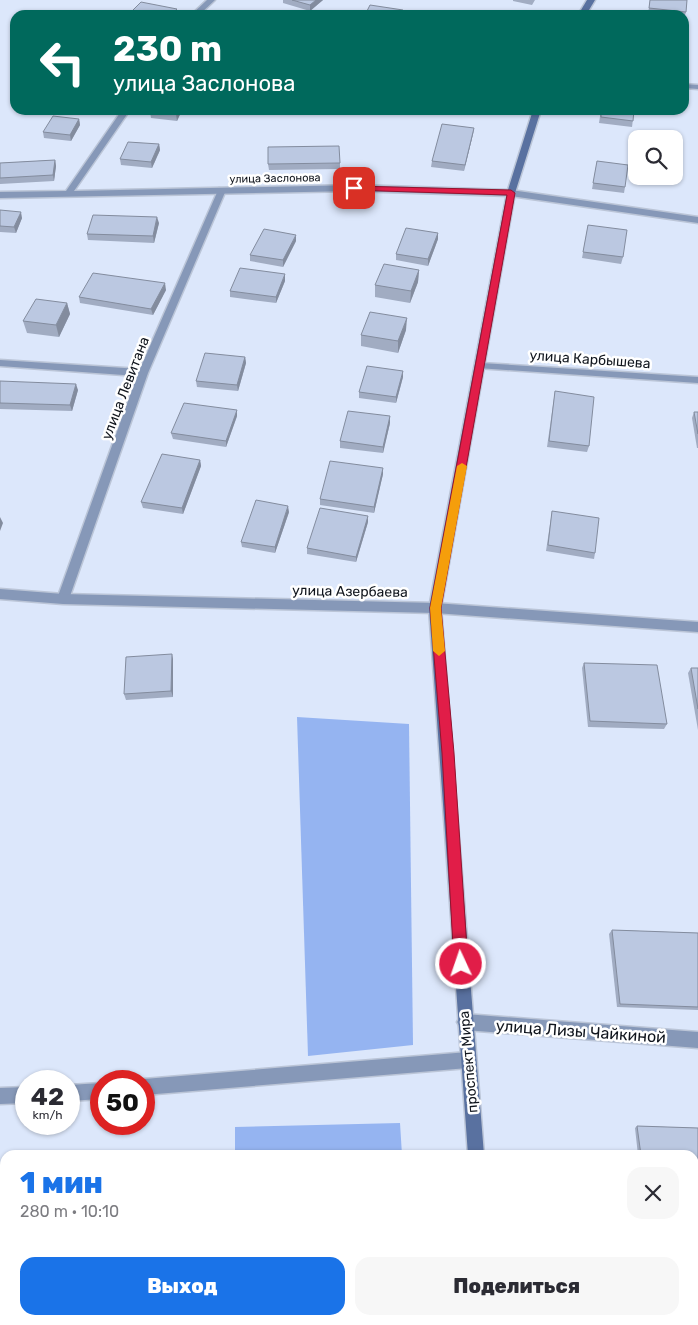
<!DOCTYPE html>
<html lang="ru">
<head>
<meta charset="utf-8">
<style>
	:root { --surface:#fff; --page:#f7f7f7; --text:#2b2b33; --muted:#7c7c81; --accent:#1a73e8 }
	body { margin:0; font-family:Rubik,sans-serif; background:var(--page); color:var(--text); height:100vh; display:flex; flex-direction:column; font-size:19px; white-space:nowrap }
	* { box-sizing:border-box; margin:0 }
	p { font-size:16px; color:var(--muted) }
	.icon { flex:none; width:28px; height:28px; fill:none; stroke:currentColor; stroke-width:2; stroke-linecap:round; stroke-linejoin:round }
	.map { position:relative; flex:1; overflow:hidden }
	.side { position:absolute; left:0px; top:1150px; width:699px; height:175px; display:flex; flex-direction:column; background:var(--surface); border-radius:15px 15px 0 0; box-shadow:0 1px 4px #0004 }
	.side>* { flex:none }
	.banner { position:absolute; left:10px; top:10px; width:679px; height:105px; border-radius:15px; box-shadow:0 1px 4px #0004; background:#00695c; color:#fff; overflow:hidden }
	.controls { position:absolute; left:628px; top:130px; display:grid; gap:10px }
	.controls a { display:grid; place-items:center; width:55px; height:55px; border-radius:10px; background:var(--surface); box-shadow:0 1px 4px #0004; font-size:25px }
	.speed { position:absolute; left:15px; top:1070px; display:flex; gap:10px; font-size:25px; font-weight:700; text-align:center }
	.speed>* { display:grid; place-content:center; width:65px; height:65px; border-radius:50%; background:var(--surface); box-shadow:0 1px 4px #0004; line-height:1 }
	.speed small { font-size:12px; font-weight:400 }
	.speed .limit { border:8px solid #d22; background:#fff; color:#111 }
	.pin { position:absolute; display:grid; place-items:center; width:42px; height:42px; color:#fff; margin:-21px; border-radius:10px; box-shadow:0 2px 8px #0006 }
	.me { position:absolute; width:55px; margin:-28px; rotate:357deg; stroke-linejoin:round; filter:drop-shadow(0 0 4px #0008) }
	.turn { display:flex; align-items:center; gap:18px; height:105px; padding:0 20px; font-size:22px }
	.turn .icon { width:65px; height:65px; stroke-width:2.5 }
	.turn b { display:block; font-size:35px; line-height:42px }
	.round { display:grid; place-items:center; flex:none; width:52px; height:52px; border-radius:15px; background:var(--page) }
	.headline { display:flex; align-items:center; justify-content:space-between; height:85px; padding:0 20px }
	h1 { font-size:30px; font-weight:800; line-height:38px; color:var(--accent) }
	.primary-button { display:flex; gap:10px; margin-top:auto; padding:10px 20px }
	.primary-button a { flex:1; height:58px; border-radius:15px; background:var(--accent); color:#fff; font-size:20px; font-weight:800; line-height:58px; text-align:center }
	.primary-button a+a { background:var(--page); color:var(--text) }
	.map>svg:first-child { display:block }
	.forest { fill:#95b4f1 }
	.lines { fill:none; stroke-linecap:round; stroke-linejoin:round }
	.lane-casing { stroke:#bbc5d7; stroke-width:3 }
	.street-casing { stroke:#bbc5d7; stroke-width:3 }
	.secondary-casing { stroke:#bbc5d7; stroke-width:3 }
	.lane { fill:#8698b8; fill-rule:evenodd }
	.street { fill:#8698b8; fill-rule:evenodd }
	.secondary { fill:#5971a0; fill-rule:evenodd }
	.wall { fill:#a1acc2 }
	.shaded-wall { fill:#838c9e }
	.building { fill:#bbc8e1; stroke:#838c9e }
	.route { fill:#e11d48; stroke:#92132f }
	.slow { fill:#f59e0b }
	.labels { text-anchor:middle; stroke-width:5; stroke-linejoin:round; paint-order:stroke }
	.far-street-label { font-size:11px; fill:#10151d; stroke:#fff }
	.street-label { font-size:14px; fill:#10151d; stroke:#fff }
	.near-street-label { font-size:16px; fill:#10151d; stroke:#fff }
</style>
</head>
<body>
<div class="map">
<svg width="698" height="1325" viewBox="0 0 698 1325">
	<rect width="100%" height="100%" fill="#dce7fb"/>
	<!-- forest -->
	<g class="forest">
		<path d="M297 717 409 724 413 1045 308 1056Z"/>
		<path d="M400 1123 402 1155H235V1127Z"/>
		<rect x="236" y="1320" width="172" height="5"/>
	</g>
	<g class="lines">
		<defs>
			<path id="lane" d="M219 188 226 190 148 373 69 599 67 602H59L57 599 137 376 0 366V360L140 369Z"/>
			<g id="street">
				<path d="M207 0H215L199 15H191Z"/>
				<path d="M684 84 698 85V89L684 88Z"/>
				<path d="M122 110H130L74 191 354 185 511 190 698 217V223L511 196 354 191 0 198V192L66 191Z"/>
				<path d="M481 363 698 377V383L477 368V364Z"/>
				<path d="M0 589 63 594 435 603 698 622V632L435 613 63 604 0 599Z"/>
				<path d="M465 1014 698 1032V1048L465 1030 460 1027 457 1022 460 1017Z"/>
				<path d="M468 1052 474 1054 476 1060 474 1066 468 1068 144 1095V1081H139L144 1079Z"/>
				<path d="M101 1083V1099L69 1101V1085Z"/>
				<path d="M26 1087V1103L0 1104V1088Z"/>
			</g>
			<g id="secondary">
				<path d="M587 0H595L586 15H578Z"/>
				<path d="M533 110H541L515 193 441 608 484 1155H468L429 608 507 193Z"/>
				<path d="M480 1320H498L499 1325H481Z"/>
			</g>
		</defs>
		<!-- lane casing -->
		<use href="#lane" class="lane-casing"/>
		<!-- street casing -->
		<use href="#street" class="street-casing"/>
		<!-- secondary casing -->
		<use href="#secondary" class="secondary-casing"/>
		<!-- lane -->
		<use href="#lane" class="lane"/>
		<!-- street -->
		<use href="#street" class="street"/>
		<!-- secondary -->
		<use href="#secondary" class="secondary"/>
	</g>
	<!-- wall -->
	<g class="wall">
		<path d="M283 0H323L310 11 283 3Z"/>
		<path d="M513 0H535L532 5 513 1Z"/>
		<path d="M650 0H687L686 12 684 18V15H659L648 14Z"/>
		<path d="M151 110H182L177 121 151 118 150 112Z"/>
		<path d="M601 110H634L632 127 599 123Z"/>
		<path d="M79 119 80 125 71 141 44 138 43 132Z"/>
		<path d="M474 128 473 134 464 171 431 167 432 161Z"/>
		<path d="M159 144 160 150 152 168 121 165 120 159Z"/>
		<path d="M55 160 56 166 54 181 0 184V163Z"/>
		<path d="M597 161 625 187 624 193 592 189Z"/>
		<path d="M340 163V169L269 170 268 164Z"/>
		<path d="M0 210 22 218 16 233 0 232Z"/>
		<path d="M159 223 154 243 88 240 87 234Z"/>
		<path d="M588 225 623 257 621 264 582 258Z"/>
		<path d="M438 233V239L428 266 396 260V254Z"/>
		<path d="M296 241 283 267 250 261V255Z"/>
		<path d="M419 270 418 282 410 303 375 297V285Z"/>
		<path d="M285 281 276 303 230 297V291Z"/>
		<path d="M166 290 153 315 80 303 79 297Z"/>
		<path d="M67 303 70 314 59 337 27 333 23 321Z"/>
		<path d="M406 330 398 353 361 346V335Z"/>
		<path d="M245 357 246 363 238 391 197 387 196 381Z"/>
		<path d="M403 377 396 403 359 398V392Z"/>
		<path d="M0 381 78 390 72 411 0 409Z"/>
		<path d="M555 391 589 446 587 452 547 447Z"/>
		<path d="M694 412H698V448H697L692 418Z"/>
		<path d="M237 416 226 447 173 439 171 433Z"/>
		<path d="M390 423 383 453 340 448V441Z"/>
		<path d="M200 460 201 466 183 514 143 508 141 502Z"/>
		<path d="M383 474 374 513 320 505V499Z"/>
		<path d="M552 511 595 553 594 559 546 551Z"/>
		<path d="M289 512 275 553 242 547 241 542Z"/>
		<path d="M368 522 356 562 307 554V548Z"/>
		<path d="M173 659V697L126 700 124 694Z"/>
		<path d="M584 663 667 724 664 729 588 727 582 668Z"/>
		<path d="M691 668H698V730L688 673Z"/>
		<path d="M612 930 698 933V1010L617 1007 609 934Z"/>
		<path d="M637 1126 698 1128V1200H694V1155H638L635 1128Z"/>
	</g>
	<!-- shaded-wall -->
	<g class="shaded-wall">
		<path d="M316 0H323L310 11V5Z"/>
		<path d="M177 9V15H171Z"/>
		<path d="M179 110H182L177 121 176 114Z"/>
		<path d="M79 119 80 125 71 141 70 135Z"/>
		<path d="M474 128 473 134 464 171 465 165Z"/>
		<path d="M159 144 160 150 152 168 151 162Z"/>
		<path d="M55 160 56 166 54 181 53 175Z"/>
		<path d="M21 212 22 218 16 233 14 227Z"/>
		<path d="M157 217 159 223 154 243 153 236Z"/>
		<path d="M438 233V239L428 266V259Z"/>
		<path d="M296 235V241L283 267V260Z"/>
		<path d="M419 270 418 282 410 303 411 291Z"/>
		<path d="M285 274V281L276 303V297Z"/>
		<path d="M165 283 166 290 153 315 151 309Z"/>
		<path d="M67 303 70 314 59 337 56 325Z"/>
		<path d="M407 318 406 330 398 353V341Z"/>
		<path d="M245 357 246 363 238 391 237 385Z"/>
		<path d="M403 371V377L396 403V397Z"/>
		<path d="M76 384 78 390 72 411 70 405Z"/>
		<path d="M237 410V416L226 447V441Z"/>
		<path d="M390 416V423L383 453V447Z"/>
		<path d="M200 460 201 466 183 514 182 508Z"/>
		<path d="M383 468V474L374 513V507Z"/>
		<path d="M288 506 289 512 275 553V547Z"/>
		<path d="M368 516V522L356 562V557Z"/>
		<path d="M0 517 3 523 0 531Z"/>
		<path d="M172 654 173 659V697L171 691Z"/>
	</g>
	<!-- building -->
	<g class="building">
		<path d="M292 0H316L310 5Z"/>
		<path d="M650 0H687L686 12 649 8Z"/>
		<path d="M141 2 177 9 171 15H128Z"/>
		<path d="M370 5 403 10 401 15H365Z"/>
		<path d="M485 13 493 15H484Z"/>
		<path d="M151 110H179L176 114 150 112Z"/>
		<path d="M601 110H634L633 121 601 117Z"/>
		<path d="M53 116 79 119 70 135 43 132Z"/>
		<path d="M442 124 474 128 465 165 432 161Z"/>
		<path d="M128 142 159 144 151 162 120 159Z"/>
		<path d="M339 146 340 163 268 164V147Z"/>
		<path d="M55 160 53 175 0 178V163Z"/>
		<path d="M597 161 628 165 625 187 593 183Z"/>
		<path d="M0 210 21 212 14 227 0 226Z"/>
		<path d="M93 215 157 217 153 236 87 234Z"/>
		<path d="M588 225 627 230 623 257 583 252Z"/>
		<path d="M406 228 438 233 428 259 396 254Z"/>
		<path d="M264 229 296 235 283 260 250 255Z"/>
		<path d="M384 264 419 270 411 291 375 285Z"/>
		<path d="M240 268 285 274 276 297 230 291Z"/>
		<path d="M93 273 165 283 151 309 79 297Z"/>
		<path d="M36 299 67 303 56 325 23 321Z"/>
		<path d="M370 312 407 318 398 341 361 335Z"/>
		<path d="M205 353 245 357 237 385 196 381Z"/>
		<path d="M367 366 403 371 396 397 359 392Z"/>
		<path d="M0 381 76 384 70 405 0 403Z"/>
		<path d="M555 391 594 397 589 446 549 441Z"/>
		<path d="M184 403 237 410 226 441 171 433Z"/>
		<path d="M348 411 390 416 383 447 340 441Z"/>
		<path d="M694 412H698V434Z"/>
		<path d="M162 454 200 460 182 508 141 502Z"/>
		<path d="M330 461 383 468 374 507 320 499Z"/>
		<path d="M256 500 288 506 275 547 241 542Z"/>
		<path d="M320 508 368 516 356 557 307 548Z"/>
		<path d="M552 511 599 518 595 553 548 545Z"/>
		<path d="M172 654 171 691 124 694 126 657Z"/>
		<path d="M584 663 657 665 667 724 590 721Z"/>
		<path d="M691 668H698V709Z"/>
		<path d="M612 930 698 933V1007L620 1004Z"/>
		<path d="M637 1126 698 1128V1198H694V1155H641Z"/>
		<rect x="694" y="1261" width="4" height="57"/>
	</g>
	<!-- route -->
	<path class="route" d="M354 186 511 190 515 193 441 608 454 753 468 964 466 969 461 971 456 969 454 964 442 753 430 608 507 195 351 190 350 188Z"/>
	<!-- slow -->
	<path class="slow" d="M462 463 467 466 441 608 445 651 439 656 433 651 430 608 457 466Z"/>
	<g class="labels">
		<!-- far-street labels -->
		<g class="far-street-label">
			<text transform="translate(275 178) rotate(-1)" y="4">улица Заслонова</text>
		</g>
		<!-- street labels -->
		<g class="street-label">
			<text transform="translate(590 359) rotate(4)" y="5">улица Карбышева</text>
			<text transform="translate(125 388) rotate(-69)" y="5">улица Левитана</text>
			<text transform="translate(350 591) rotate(1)" y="5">улица Азербаева</text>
			<text transform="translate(468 1062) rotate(-95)" y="5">проспект Мира</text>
		</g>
		<!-- near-street labels -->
		<g class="near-street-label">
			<text transform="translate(581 1031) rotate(4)" y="6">улица Лизы Чайкиной</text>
		</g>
	</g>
</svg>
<div class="controls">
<a><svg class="icon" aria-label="search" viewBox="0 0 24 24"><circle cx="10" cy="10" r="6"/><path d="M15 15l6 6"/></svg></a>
</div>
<div class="speed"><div>42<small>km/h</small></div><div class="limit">50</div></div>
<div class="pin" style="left:354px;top:188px;background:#d93025"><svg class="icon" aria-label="arrive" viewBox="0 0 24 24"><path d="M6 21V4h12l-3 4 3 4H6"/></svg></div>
<svg class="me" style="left:461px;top:964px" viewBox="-20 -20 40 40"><circle r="17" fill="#e11d48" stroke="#fff" stroke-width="3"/><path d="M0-11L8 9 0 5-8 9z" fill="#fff"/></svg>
<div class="banner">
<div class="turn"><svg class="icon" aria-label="left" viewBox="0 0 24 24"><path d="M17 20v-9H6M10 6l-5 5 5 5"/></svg><div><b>230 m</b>улица Заслонова</div></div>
</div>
<section class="side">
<div class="headline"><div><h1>1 мин</h1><p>280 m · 10:10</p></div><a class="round"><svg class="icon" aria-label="close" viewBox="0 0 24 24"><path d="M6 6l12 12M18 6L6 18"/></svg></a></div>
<div class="primary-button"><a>Выход</a><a>Поделиться</a></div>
</section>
</div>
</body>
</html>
